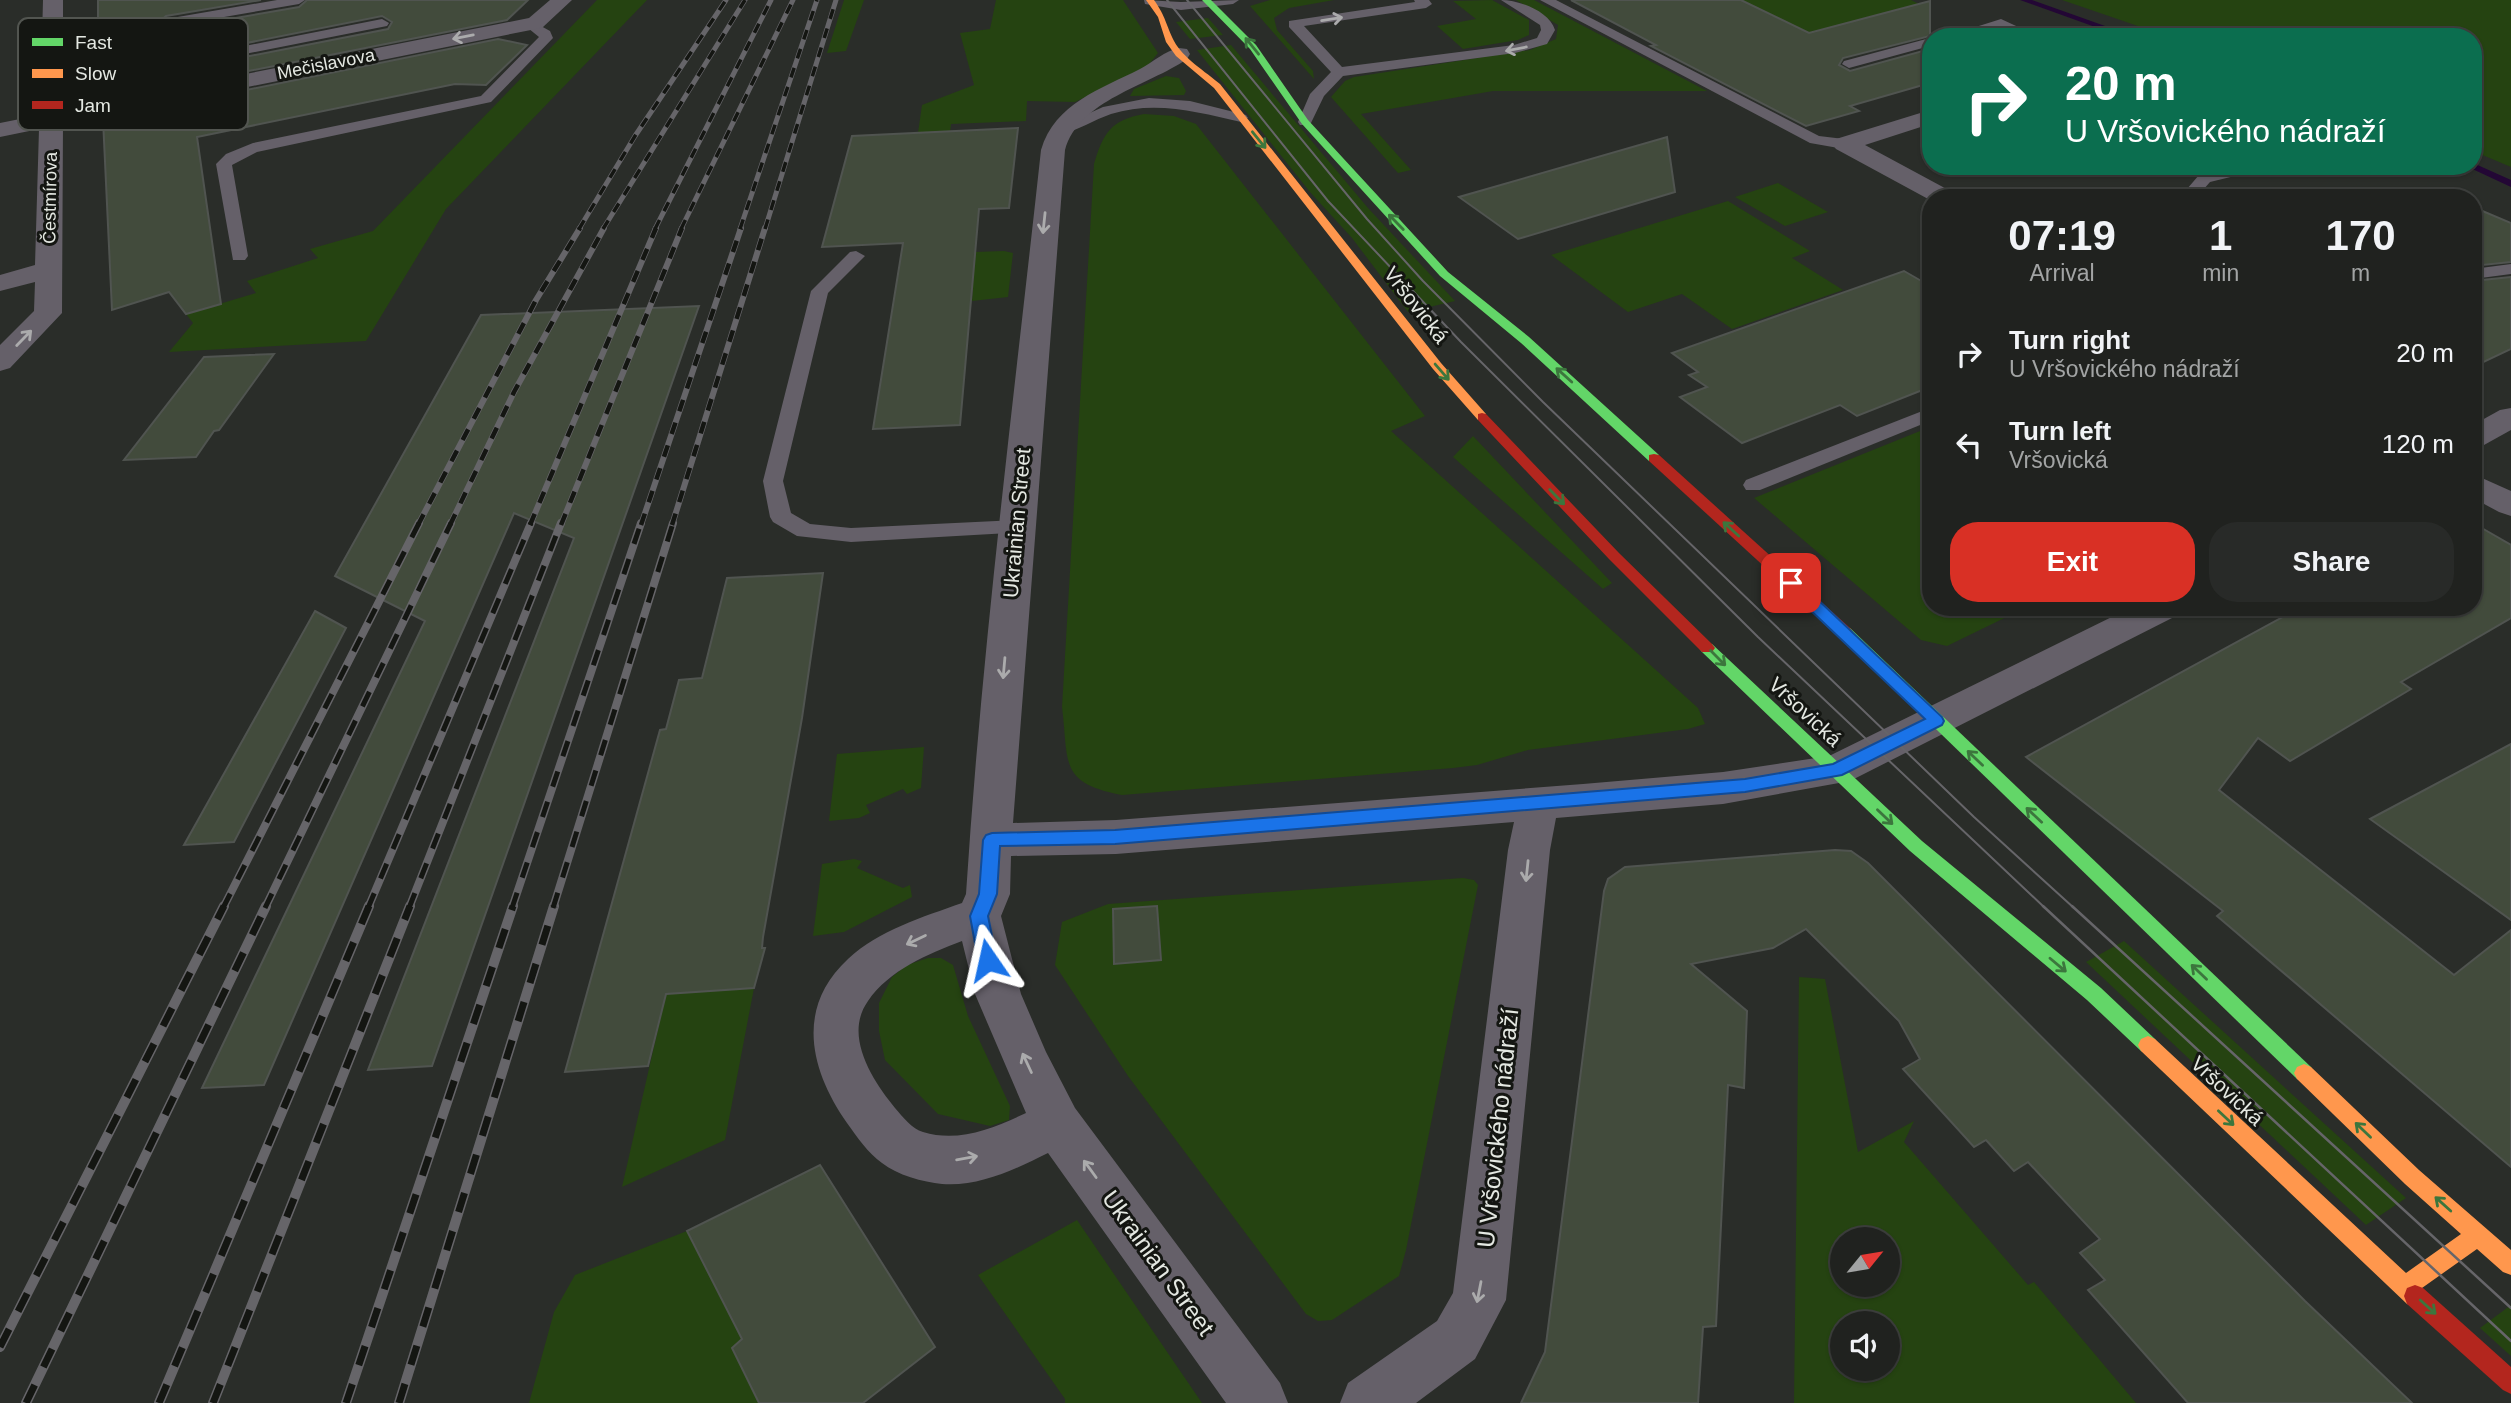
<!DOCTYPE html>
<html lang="en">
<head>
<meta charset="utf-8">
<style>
	:root { --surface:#20221f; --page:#282a28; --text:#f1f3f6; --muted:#a2a4a4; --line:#3d3f3d; --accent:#d93025 }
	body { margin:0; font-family:Arial,sans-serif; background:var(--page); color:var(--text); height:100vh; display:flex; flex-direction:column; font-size:26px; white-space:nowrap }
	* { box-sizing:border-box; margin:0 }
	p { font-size:23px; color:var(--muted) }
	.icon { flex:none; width:38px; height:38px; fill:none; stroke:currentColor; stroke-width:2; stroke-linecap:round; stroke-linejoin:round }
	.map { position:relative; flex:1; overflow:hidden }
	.side { position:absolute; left:1922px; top:189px; width:560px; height:427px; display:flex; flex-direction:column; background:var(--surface); border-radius:28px; box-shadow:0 2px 5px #0004,0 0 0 2px var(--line) }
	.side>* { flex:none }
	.top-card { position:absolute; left:1922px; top:28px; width:560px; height:147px; border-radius:28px; box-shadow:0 2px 5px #0004,0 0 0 2px var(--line); background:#0b6e4f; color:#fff; overflow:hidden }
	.needle { width:46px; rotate:60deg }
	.controls { position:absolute; left:1830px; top:1227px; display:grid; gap:14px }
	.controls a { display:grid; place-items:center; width:70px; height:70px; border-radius:50%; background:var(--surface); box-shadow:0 2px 5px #0004,0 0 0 2px var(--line); font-size:35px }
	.pin { position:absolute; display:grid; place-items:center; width:60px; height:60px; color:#fff; margin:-30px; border-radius:14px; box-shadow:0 4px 10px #0006 }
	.me { position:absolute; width:77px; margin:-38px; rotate:349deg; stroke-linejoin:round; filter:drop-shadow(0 0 5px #0008) }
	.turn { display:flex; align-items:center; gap:24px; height:147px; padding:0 28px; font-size:32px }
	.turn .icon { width:91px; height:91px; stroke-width:2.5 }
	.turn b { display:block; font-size:49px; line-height:60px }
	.eta { display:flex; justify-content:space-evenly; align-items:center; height:119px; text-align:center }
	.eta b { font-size:42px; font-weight:700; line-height:49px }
	.primary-button { display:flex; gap:14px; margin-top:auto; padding:14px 28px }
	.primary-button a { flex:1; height:80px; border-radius:28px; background:var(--accent); color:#fff; font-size:28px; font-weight:700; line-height:80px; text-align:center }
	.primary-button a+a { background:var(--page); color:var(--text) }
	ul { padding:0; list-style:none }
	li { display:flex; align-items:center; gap:21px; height:91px; padding:0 28px }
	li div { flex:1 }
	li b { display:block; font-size:26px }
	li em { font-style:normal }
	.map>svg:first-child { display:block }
	.green { fill:#254311; fill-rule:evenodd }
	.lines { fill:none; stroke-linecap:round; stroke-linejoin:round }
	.stream { fill:#230735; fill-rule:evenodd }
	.building { fill:#424b3c; stroke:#505450; stroke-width:2 }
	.lane { fill:#656069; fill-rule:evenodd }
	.street { fill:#656069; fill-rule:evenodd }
	.fast { fill:#63d668; fill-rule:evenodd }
	.slow { fill:#ff974d; fill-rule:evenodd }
	.jam { fill:#b3261e; fill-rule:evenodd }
	.tram-far1 { stroke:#666569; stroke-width:2 }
	.tram { stroke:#666569; stroke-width:2.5 }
	.rail-far3-casing { stroke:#666569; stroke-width:5 }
	.rail-far2-casing { stroke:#666569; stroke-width:6 }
	.rail-far1-casing { stroke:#666569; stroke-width:8 }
	.rail-casing { stroke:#666569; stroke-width:10 }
	.rail-far3 { stroke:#141612; stroke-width:3.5; stroke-dasharray:10; stroke-linecap:butt }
	.rail-far2 { stroke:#141612; stroke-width:4.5; stroke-dasharray:12; stroke-linecap:butt }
	.rail-far1 { stroke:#141612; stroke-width:5; stroke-dasharray:16; stroke-linecap:butt }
	.rail { stroke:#141612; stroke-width:7; stroke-dasharray:20; stroke-linecap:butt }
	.oneway { stroke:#ababac }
	.oneway2 { stroke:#3c763d }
	.route { fill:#1a73e8; stroke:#114b97; stroke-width:2 }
	.labels { text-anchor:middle; stroke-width:6; stroke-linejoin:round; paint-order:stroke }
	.far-street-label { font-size:18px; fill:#e4e8e2; stroke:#141612 }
	.street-label { font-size:21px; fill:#e4e8e2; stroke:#141612 }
	.near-street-label { font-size:24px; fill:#e4e8e2; stroke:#141612 }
	.key { fill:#141612; stroke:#525550; stroke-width:2 }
	.key-label { font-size:19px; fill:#e4e8e2 }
</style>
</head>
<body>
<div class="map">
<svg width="2511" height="1403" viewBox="0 0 2511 1403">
	<rect width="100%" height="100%" fill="#2a2d29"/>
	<!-- green -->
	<g class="green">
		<path d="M597 0H647L446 209 366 341 169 352 193 323 186 314 256 293 247 281 318 258 310 249 373 231Z"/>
		<path d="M844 0H864L846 51 827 53Z"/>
		<path d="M996 0H1123L1158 53 1147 67 1075 102 1027 101 1026 121 951 124 941 210 910 189 922 105 974 85 960 33 990 29Z"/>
		<path d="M1270 0H1334L1289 8 1274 18 1277 30 1313 71 1314 79 1250 6Z"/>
		<path d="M1492 0 1529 20V35L1518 40 1463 49 1437 26 1476 19 1453 1Z"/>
		<path d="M1516 0H1534L1707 91H1493L1361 114 1411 170 1398 173 1331 97 1345 81 1354 77 1530 50 1556 39 1558 25Z"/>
		<path d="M1741 0H1911L1919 4 1809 33Z"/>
		<path d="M2062 0H2511V167L2473 151V37H2392L2369 28 2332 37H2170Z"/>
		<path d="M1208 18 1223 35 1190 39 1176 22Z"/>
		<path d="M1231 45 1368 208 1455 301 1408 312 1352 238 1310 192 1197 50Z"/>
		<path d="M1166 76 1179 78 1186 91 1184 95 1130 96 1134 89Z"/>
		<path d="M1144 114 1174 116 1196 124 1425 416 1391 431 1698 708 1705 724 1688 729 1528 750 1477 765 1453 768 1122 795C1058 783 1069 762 1062 707L1094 164C1103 133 1111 120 1144 114Z"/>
		<path d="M1778 183 1828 212 1785 226 1735 197Z"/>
		<path d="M1728 201 1810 251 1792 258 1843 290 1732 329 1682 294 1628 312 1551 255Z"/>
		<path d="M1004 251 1013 253 1008 297 972 301 975 252Z"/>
		<path d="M1930 427V607H2027L1947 646 1921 640 1754 498Z"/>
		<path d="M1473 436 1612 583 1603 589 1453 457Z"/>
		<path d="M924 747 921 788 907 794 903 789 866 805 870 813 859 818 829 821 837 754Z"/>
		<path d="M854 859 862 861 857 868 903 888 910 885 912 897 844 932 813 936 822 864Z"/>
		<path d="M1463 878 1474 880 1478 885 1406 1250 1399 1276 1332 1320 1318 1321 1306 1314 1128 1076 1055 965 1062 922 1108 904ZM1157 906 1161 960 1115 964 1113 910Z"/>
		<path d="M2124 941 2406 1198 2366 1225 2086 962Z"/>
		<path d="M928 958H941L953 965 968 1016 1010 1106 1009 1120 990 1126 938 1114 885 1060 879 1031V1003L892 977 907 965Z"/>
		<path d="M1799 977 1825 979 1858 1152 1914 1121 1904 1142 2028 1285 2034 1282 2136 1403H1794ZM1843 1239H1888V1284H1843ZM1843 1323H1888V1368H1843Z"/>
		<path d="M754 988 725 1140 622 1187 666 994Z"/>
		<path d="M1077 1220 1202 1403H1065V1399L978 1275Z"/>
		<path d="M687 1231 742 1339 732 1348 759 1403H529L554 1312 575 1275Z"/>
		<path d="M2511 1305V1356L2480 1328Z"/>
	</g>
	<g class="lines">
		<!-- stream -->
		<g class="stream">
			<path d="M2020 0H2032L2136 37H2123Z"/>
			<path d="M2473 163 2511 180V187L2466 166H2473Z"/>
		</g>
	</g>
	<!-- building -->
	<g class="building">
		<path d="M98 0H261L166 16 157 24 166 30 299 7 307 0H528L507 20 102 100 101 85 388 29 392 22 382 16 101 72 98 42 106 39 109 34 98 29Z"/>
		<path d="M1571 0H1741L1809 33 1930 1V36L1843 58 1839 65 1850 71 1930 49V83L1850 106 1859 111 1806 126 1651 46 1656 45Z"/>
		<path d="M498 39 527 45 486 85 455 84 197 137 221 304 186 314 169 292 112 310 103 119Z"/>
		<path d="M1018 128 1009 208 979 209 960 425 873 429 903 243 822 247 852 136Z"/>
		<path d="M1667 137 1675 192 1518 239 1459 197Z"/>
		<path d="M2473 207 2511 223V262L2473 266Z"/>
		<path d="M1904 271 1930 286V387L1857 416 1840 405 1742 443 1680 397 1707 387 1689 375 1698 372 1672 353Z"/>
		<path d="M2511 277V349L2473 367V281Z"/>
		<path d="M699 306 432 1066 368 1070 574 538 514 513 264 1085 202 1088 425 621 335 576 481 315Z"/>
		<path d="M274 354 219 430 214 431 196 457 124 460 204 357Z"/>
		<path d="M2473 523 2511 545V618L2401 682 2411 689 2290 761 2258 738 2219 790 2454 975 2511 930V1167L2217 916 2223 911 2026 757 2301 607H2473Z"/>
		<path d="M823 573 802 718 763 937 762 948H765L754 988 666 994 648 1066 565 1072 660 730 666 729 679 680 702 678 727 578Z"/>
		<path d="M315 611 346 628 234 842 184 845Z"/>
		<path d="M2511 744V920L2370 819Z"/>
		<path d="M1835 850 1851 851 1868 863 2305 1301 2412 1403H2188L2088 1290 2105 1280 2080 1253 2100 1239 2028 1162 2014 1171 1986 1140 1974 1147 1903 1069 1920 1059 1899 1021 1806 929 1773 948 1691 964 1747 1011 1744 1088 1728 1085 1716 1326 1703 1327 1698 1403H1521L1545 1352 1604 891 1608 879 1625 867Z"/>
		<path d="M1157 906 1161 960 1114 964 1113 909Z"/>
		<path d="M820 1165 935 1347 863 1403H759L732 1348 742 1339 687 1231Z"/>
	</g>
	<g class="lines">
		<!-- lane -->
		<g class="lane">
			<path d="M277 0H305L299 4 166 27 159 23 166 19Z"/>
			<path d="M1144 0 1181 2 1239 0 1233 4 1181 10 1145 4Z"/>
			<path d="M1414 0H1429L1432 4 1426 8 1304 26 1342 67 1514 45 1537 38 1541 30 1540 25 1501 0C1519 0 1549 11 1555 30L1547 44 1515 53 1343 76 1324 96 1310 125H1300L1298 122 1310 94 1331 72 1289 27V21L1415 2Z"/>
			<path d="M1540 0H1556L1819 136 1844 139 1852 144 1844 149 1810 143Z"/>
			<path d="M382 19 389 23 387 26 52 92 45 88 52 84Z"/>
			<path d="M2001 19 2040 37H2021L2000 27 1967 37H1944Z"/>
			<path d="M530 20 550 31 553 38 491 102 257 152 232 165 248 256 245 260H233L216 164 226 154 253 143 481 96 539 37 523 24Z"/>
			<path d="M99 31 106 35 104 38 52 48 45 44 52 40Z"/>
			<path d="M1930 38V46L1849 68 1842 64 1844 61Z"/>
			<path d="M1149 98 1190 101 1246 115 1248 118 1241 122C1198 112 1155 100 1111 114 1094 120 1078 130 1060 135L1052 130 1103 107Z"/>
			<path d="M2075 166H2147C2135 176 2087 176 2075 166Z"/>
			<path d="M2230 166H2246L2243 174 2210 182 2203 190 2205 198H2189L2187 189 2199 175Z"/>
			<path d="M856 251 865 256 828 293 783 481 791 513 810 524 851 528 1017 520 1025 522 1028 527 1025 532 851 542 797 536 773 522 770 517 763 481 811 291 850 252Z"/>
			<path d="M2511 264V274L2473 279V269Z"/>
			<path d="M1930 408V421L1760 490H1746L1743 485 1746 480Z"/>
		</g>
		<!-- street -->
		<g class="street">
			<path d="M43 0H63V110L529 18 550 0H572L543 27 536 29 63 124 62 313 10 368 0 371V345L34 311 35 282 0 291V275L35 265 39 129 0 137V123L40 115Z"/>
			<path d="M1179 48 1187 49 1190 54 1187 59C1148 86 1079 100 1065 150L1013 823 1116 820 1583 784 1723 772 1829 756 2132 607H2181L2176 616 1850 781 1723 804 1556 818 1550 850 1506 1300 1475 1359 1416 1403H1340L1348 1383 1437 1321 1453 1293 1508 850 1514 822 1116 854 1011 856 1010 894 1001 916 1021 994 1046 1052 1075 1108 1280 1383 1288 1403H1226L1048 1153C1016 1169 979 1187 942 1184 923 1182 897 1175 882 1163 868 1153 857 1137 847 1123 810 1070 795 1008 848 959 879 930 923 917 962 903L966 894C982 645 1014 398 1041 150 1055 103 1101 89 1140 69 1153 62 1165 51 1179 48ZM962 941 975 994 1026 1113C994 1128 959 1143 923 1132 912 1129 903 1117 895 1108 873 1081 843 1036 868 1001 889 970 928 954 962 941Z"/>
			<path d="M1930 110V124L1865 145 1954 193 1958 198H1930V200L1836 149 1832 144 1836 139Z"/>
			<path d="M2511 408V430L2484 445 2473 447V425L2500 410Z"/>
			<path d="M2473 474 2511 491V516L2499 512 2473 498Z"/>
		</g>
		<!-- fast -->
		<g class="fast">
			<path d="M1202 0H1211L1256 45 1308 120 1448 272 1529 337 1659 455V461H1649L1521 343 1440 276 1302 124 1250 49Z"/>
			<path d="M1845 627 1850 628 2311 1067 2314 1073 2311 1079 2304 1082 2297 1079 1840 636 1837 632Z"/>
			<path d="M1707 643 1712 644 1922 841 2101 988 2155 1039 2158 1045 2155 1051 2148 1054 2141 1051 2087 1000 1910 851 1702 652 1699 648 1702 644Z"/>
		</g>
		<!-- slow -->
		<g class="slow">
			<path d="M1146 0H1154C1166 17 1166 25 1174 41 1183 58 1206 72 1220 84L1441 363 1486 414V420H1478L1433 369 1214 88 1176 56 1166 42 1158 17Z"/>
			<path d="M2148 1036 2155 1039 2406 1273 2461 1234 2405 1184 2297 1079 2294 1073 2297 1067 2304 1064 2311 1067 2419 1170 2511 1250V1275L2503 1272 2477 1249 2422 1288 2426 1296 2423 1304 2415 1307 2407 1304 2141 1051 2138 1045 2141 1039Z"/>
		</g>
		<!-- jam -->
		<g class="jam">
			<path d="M1482 413 1486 414 1619 553 1712 644 1715 648 1712 652H1702L1609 559 1478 420V414Z"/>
			<path d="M1654 454 1659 455 1850 628 1853 632 1850 636H1840L1649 461V455Z"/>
			<path d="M2415 1285 2423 1288 2511 1367V1394L2503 1390 2407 1304 2404 1296 2407 1288Z"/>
		</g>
		<!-- tram-far1 -->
		<g class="tram-far1">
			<path d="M1167 0 1328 201 1461 342 1758 637 2045 908"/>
			<path d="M1187 0 1367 219 1423 281 1543 402 1974 817 2074 908"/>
		</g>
		<!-- tram -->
		<g class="tram">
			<path d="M2043 906 2511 1341"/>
			<path d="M2072 906 2511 1308"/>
		</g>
		<defs>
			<g id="rail-far3">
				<path d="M579 229 635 136 726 0"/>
				<path d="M603 229 745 0"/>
				<path d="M655 229 771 0"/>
				<path d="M681 229 793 0"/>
				<path d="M740 229 817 0"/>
				<path d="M765 229 836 0"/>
			</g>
			<g id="rail-far2">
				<path d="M418 525 536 300 580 228"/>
				<path d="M450 525 514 392 604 228"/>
				<path d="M530 525 656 228"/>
				<path d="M561 525 682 228"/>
				<path d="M641 525 741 228"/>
				<path d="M672 525 765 228"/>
			</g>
			<g id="rail-far1">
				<path d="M223 908 419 523"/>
				<path d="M265 908 451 523"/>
				<path d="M368 908 531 523"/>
				<path d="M409 908 561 523"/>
				<path d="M512 908 641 523"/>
				<path d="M553 908 673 523"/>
			</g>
			<g id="rail">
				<path d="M0 1347 224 906"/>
				<path d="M26 1403 266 906"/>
				<path d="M159 1403 369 906"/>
				<path d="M213 1403 410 906"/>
				<path d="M346 1403 513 906"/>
				<path d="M399 1403 554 906"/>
			</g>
		</defs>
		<!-- rail-far3 casing -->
		<use href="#rail-far3" class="rail-far3-casing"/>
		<!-- rail-far2 casing -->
		<use href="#rail-far2" class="rail-far2-casing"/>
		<!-- rail-far1 casing -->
		<use href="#rail-far1" class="rail-far1-casing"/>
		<!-- rail casing -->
		<use href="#rail" class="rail-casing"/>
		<!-- rail-far3 -->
		<use href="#rail-far3" class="rail-far3"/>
		<!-- rail-far2 -->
		<use href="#rail-far2" class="rail-far2"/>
		<!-- rail-far1 -->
		<use href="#rail-far1" class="rail-far1"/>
		<!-- rail -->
		<use href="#rail" class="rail"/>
	</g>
	<!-- one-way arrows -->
	<defs><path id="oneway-shaft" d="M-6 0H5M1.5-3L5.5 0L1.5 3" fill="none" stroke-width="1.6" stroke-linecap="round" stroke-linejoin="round" transform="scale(1.75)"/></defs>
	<g class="oneway">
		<use href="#oneway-shaft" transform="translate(1332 19) rotate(-9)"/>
		<use href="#oneway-shaft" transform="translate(463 37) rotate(169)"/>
		<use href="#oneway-shaft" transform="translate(1516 49) rotate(169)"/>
		<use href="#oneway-shaft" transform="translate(1044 223) rotate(96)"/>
		<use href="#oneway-shaft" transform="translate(24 338) rotate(-46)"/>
		<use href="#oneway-shaft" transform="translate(1004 668) rotate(95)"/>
		<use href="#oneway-shaft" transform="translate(1527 871) rotate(96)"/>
		<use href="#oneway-shaft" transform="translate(916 940) rotate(154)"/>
		<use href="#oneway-shaft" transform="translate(1027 1063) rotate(-115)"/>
		<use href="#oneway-shaft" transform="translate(967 1158) rotate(-10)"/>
		<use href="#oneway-shaft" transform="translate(1090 1169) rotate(-126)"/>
		<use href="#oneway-shaft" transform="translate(1479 1292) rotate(101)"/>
	</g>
	<g class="oneway2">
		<use href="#oneway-shaft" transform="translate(1252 46) rotate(-129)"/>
		<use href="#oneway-shaft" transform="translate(1259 140) rotate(51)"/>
		<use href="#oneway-shaft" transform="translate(1396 222) rotate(-134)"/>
		<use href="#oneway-shaft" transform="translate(1442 372) rotate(49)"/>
		<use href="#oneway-shaft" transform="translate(1564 375) rotate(-138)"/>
		<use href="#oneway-shaft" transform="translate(1557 497) rotate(46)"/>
		<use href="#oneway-shaft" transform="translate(1731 529) rotate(-138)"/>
		<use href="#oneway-shaft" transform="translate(1718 658) rotate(45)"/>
		<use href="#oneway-shaft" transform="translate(1975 758) rotate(-136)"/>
		<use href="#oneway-shaft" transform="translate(2034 815) rotate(-137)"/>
		<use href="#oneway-shaft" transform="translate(1885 817) rotate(44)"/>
		<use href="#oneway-shaft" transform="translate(2058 965) rotate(40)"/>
		<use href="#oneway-shaft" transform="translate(2199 972) rotate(-136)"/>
		<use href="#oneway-shaft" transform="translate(2226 1118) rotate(43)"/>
		<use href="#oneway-shaft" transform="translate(2363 1130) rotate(-136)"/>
		<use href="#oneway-shaft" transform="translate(2443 1204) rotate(-138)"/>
		<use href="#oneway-shaft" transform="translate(2428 1307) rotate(42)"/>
	</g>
	<!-- route -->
	<path class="route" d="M1791 578 1796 579 1942 717 1944 721 1942 725 1842 775 1745 792 1115 844 1000 846 997 894 988 916 997 960 994 966 988 968 981 966 978 960 970 916 979 894 983 840 986 835 992 833 1115 830 1745 779 1833 764 1925 719 1785 586 1783 583 1785 579Z"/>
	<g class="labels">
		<!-- far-street labels -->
		<g class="far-street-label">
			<text transform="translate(326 64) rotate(-11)" y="6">Mečislavova</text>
			<text transform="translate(50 198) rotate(-89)" y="6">Čestmírova</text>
		</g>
		<!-- street labels -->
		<g class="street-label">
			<text transform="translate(1416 305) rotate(52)" y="7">Vršovická</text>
			<text transform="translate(1017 523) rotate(-85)" y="7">Ukrainian Street</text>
			<text transform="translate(1805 712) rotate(43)" y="7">Vršovická</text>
			<text transform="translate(2227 1091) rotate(43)" y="7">Vršovická</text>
		</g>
		<!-- near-street labels -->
		<g class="near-street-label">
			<text transform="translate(1498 1128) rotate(-84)" y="8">U Vršovického nádraží</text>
			<text transform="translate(1158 1263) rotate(54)" y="8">Ukrainian Street</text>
		</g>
	</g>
	<!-- legend -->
	<rect x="18" y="18" width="230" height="112" rx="10" class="key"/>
	<rect x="32" y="38" width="31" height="8" fill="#63d668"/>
	<rect x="32" y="69" width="31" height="9" fill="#ff974d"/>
	<rect x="32" y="101" width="31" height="8" fill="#b3261e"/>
	<g class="key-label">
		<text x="75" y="49">Fast</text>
		<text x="75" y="80">Slow</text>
		<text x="75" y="112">Jam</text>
	</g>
</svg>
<div class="controls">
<a><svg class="needle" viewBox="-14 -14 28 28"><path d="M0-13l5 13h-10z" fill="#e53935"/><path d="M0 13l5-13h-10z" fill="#a2a4a4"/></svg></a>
<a><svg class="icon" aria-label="sound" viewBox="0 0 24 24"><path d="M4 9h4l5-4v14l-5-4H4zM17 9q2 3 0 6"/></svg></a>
</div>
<div class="pin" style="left:1791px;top:583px;background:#d93025"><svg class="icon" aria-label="arrive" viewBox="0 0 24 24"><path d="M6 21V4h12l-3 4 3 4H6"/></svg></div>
<svg class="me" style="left:988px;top:960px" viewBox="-20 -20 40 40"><path d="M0-17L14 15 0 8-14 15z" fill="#1a73e8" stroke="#fff" stroke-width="4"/></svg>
<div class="top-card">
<div class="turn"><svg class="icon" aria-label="right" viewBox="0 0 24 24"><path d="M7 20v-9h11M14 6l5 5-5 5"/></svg><div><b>20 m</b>U Vršovického nádraží</div></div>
</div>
<section class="side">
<div class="eta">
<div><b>07:19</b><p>Arrival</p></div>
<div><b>1</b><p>min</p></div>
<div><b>170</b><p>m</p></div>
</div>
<ul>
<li><svg class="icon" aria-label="right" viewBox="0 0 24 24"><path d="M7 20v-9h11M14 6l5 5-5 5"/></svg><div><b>Turn right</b><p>U Vršovického nádraží</p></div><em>20 m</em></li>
<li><svg class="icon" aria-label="left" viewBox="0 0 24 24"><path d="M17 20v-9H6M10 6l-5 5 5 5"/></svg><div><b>Turn left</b><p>Vršovická</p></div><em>120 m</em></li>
</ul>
<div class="primary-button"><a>Exit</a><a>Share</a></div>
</section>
</div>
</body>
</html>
